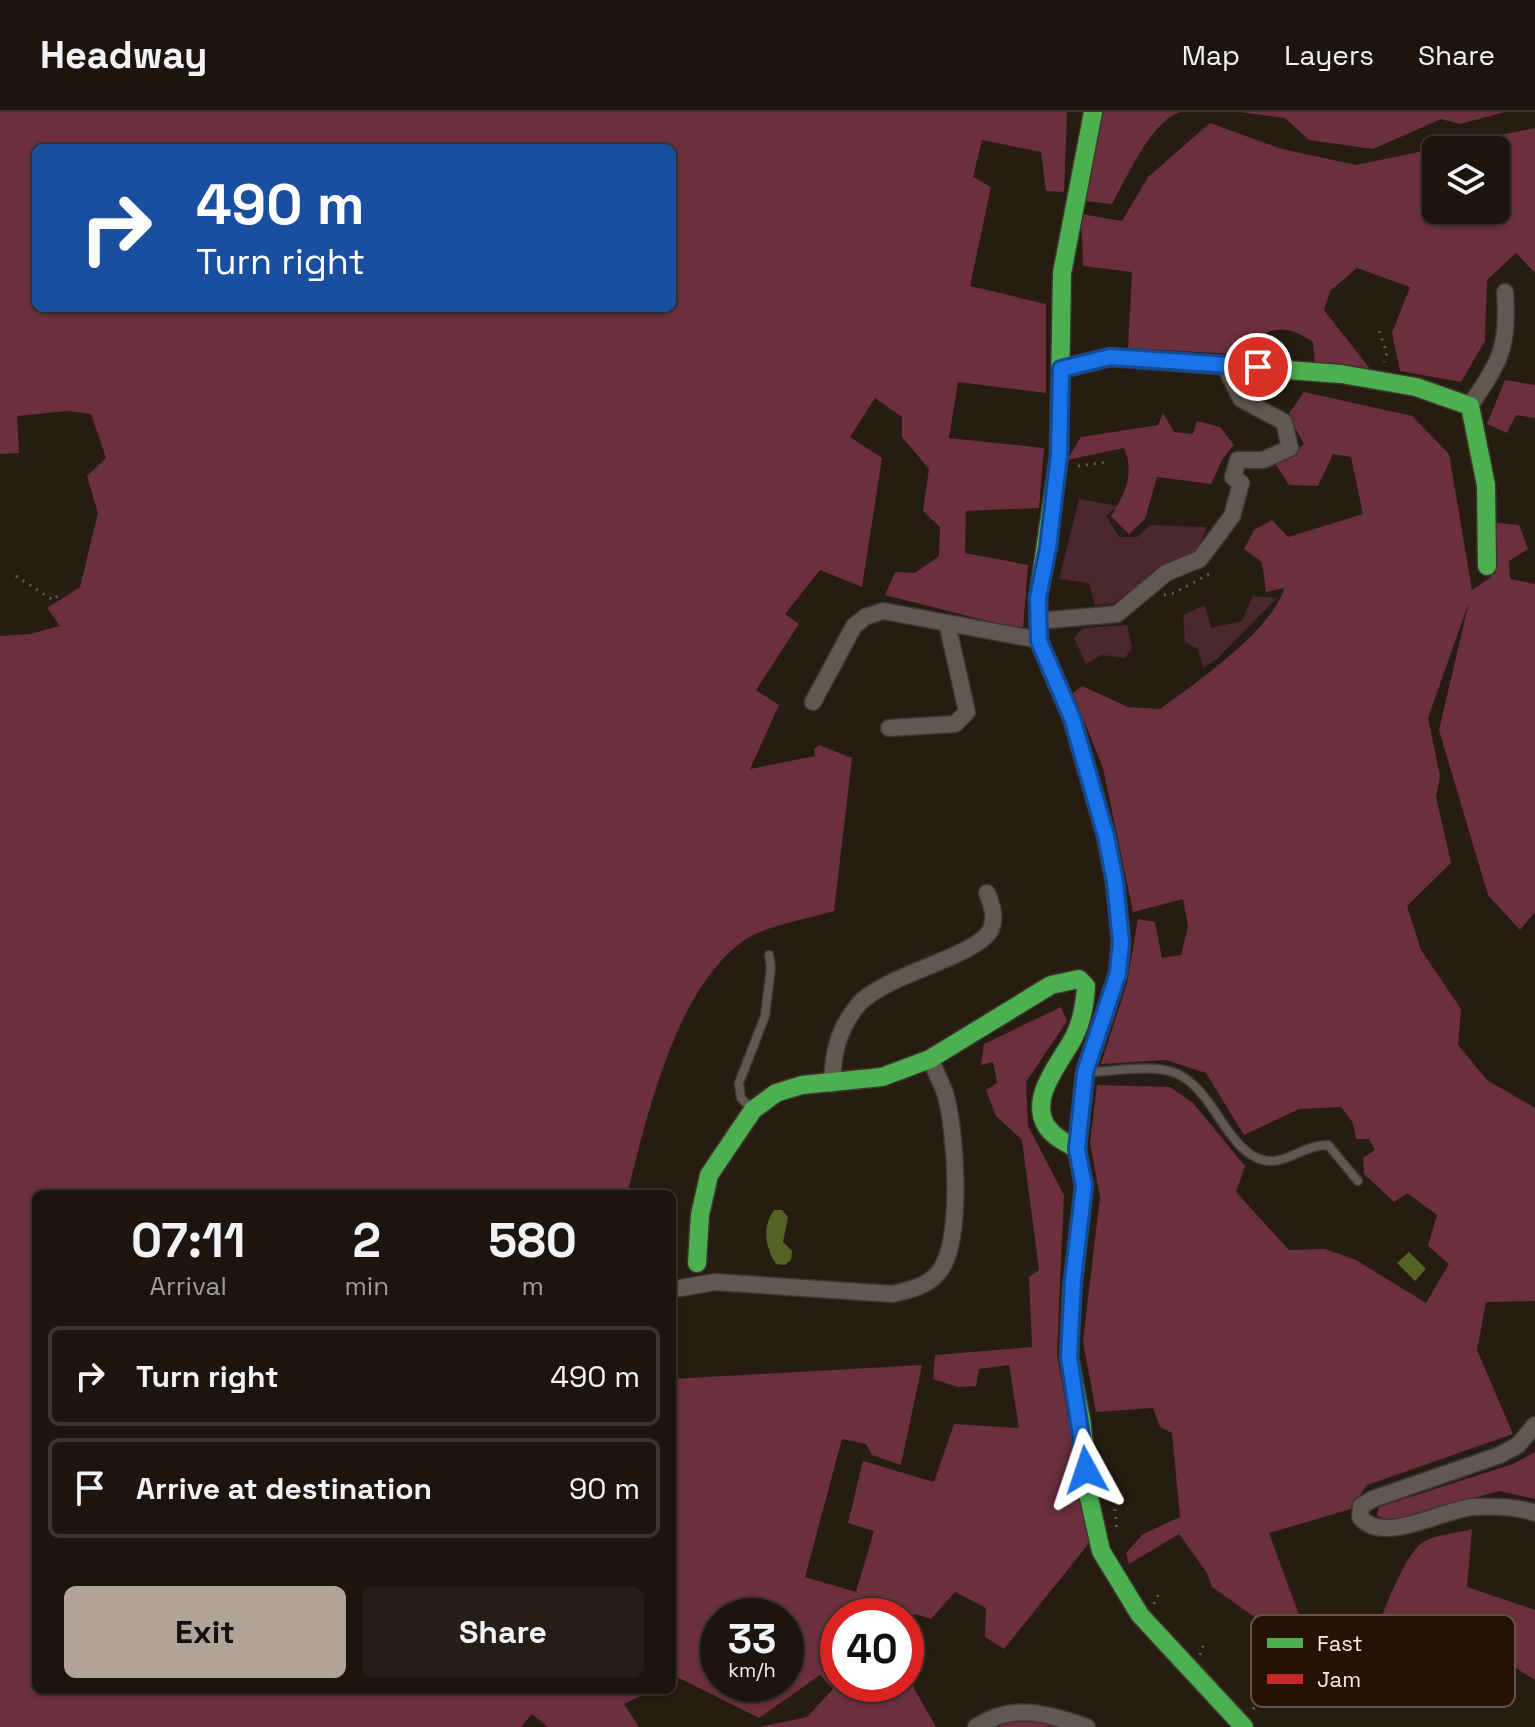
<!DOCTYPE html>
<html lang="en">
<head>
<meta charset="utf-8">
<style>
	:root { --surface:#1d150d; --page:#251e16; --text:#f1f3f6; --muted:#a09f9d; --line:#3b342e; --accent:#b0a398 }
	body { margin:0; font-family:"Space Grotesk",sans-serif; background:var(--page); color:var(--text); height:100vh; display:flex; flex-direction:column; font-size:30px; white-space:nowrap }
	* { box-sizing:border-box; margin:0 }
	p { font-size:26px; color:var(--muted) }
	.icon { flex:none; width:44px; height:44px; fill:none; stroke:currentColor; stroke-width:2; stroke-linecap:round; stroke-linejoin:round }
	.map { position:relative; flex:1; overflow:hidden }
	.drawer { position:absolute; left:32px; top:1078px; width:644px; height:504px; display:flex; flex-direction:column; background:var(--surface); border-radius:12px; box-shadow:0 2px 6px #0004,0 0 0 2px var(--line) }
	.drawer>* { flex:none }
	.guide { position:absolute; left:32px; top:32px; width:644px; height:168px; border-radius:12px; box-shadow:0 2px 6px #0004,0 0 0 2px var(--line); background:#1a4fa0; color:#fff; overflow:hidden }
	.buttons { position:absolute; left:1422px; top:24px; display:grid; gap:16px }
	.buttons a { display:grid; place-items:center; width:88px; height:88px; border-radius:12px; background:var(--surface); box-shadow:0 2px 6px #0004,0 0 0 2px var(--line); font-size:40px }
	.speed { position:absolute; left:700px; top:1486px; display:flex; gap:16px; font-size:40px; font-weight:700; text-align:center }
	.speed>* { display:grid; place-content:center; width:104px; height:104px; border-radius:50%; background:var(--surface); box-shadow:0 2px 6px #0004,0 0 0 2px var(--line); line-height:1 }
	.speed small { font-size:20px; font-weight:400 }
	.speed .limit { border:12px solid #d22; background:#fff; color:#111 }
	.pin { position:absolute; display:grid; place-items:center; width:68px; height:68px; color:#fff; margin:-34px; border:4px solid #fff; border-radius:50%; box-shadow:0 2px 8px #0007 }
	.me { position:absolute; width:88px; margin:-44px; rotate:355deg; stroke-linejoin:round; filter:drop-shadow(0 0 6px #0008) }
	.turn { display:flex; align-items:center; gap:28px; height:168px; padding:0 32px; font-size:36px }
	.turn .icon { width:104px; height:104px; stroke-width:2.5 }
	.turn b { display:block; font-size:56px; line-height:68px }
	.eta { display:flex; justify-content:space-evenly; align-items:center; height:136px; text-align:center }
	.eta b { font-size:48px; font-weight:800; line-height:56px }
	.button { display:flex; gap:16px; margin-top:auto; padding:16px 32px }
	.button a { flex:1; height:92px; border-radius:12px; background:var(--accent); color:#111; font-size:32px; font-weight:800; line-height:92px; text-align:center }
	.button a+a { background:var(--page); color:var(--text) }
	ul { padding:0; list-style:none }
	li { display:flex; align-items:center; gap:24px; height:100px; margin:0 16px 12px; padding:0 16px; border:4px solid var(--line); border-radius:12px }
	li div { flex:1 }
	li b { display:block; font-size:30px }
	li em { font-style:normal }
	header { display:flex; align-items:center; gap:48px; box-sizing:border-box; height:112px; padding:0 40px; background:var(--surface); border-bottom:2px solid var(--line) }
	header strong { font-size:38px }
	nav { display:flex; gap:44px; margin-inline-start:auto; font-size:28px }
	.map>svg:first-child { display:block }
	.green { fill:#4b272e }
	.forest { fill:#6b2f3e; fill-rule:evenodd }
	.water { fill:#546322 }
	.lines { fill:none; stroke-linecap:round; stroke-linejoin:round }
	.lane-casing { stroke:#3e352e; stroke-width:11 }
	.street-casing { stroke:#3e352e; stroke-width:19 }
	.fast-casing { stroke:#3e352e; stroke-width:21 }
	.jam-casing { stroke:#3e352e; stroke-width:21 }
	.path { stroke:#645d56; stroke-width:3; stroke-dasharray:2 6; stroke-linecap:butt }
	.lane { stroke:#615851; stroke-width:8 }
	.street { stroke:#615851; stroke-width:16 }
	.fast { stroke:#4caf50; stroke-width:18 }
	.jam { stroke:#c62828; stroke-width:18 }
	.route-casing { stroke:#114b97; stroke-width:20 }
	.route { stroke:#1a73e8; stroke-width:14 }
	.key { fill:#251202; stroke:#655345; stroke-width:2 }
	.key-label { font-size:22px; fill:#faece0 }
</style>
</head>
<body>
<header>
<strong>Headway</strong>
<nav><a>Map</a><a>Layers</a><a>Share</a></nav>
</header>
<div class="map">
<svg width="1535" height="1615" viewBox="0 0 1535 1615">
	<rect width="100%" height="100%" fill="#271c11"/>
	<!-- green -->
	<g class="green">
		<path d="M1079 387 1118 394 1106 404 1119 425H1137L1150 413 1206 415 1201 432 1188 446 1162 454 1113 492 1095 493 1089 471 1059 467Z"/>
		<path d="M1253 484 1277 486 1218 546 1203 556 1198 537 1185 530 1183 503 1205 493 1211 516 1242 509Z"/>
		<path d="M1127 513 1132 536 1125 546 1102 543 1086 552 1074 526 1083 516Z"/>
	</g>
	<!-- forest -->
	<g class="forest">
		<path d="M0 0H1067L1064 80 1046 79 1041 40 982 28 973 65 991 75 970 174 1046 192V281L958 270 949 326 1044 336 1039 396 966 399 965 441 1028 453 1023 518 885 483 895 460 915 461 939 444 940 415 923 399 929 357 902 325V305L875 286 850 325 882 346 862 475 820 458 785 502 799 512 756 578 779 593 750 657 815 644 814 637 819 633 852 646 834 799C810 806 766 814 746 827 675 876 648 1002 627 1082H36V1578H653L624 1592 639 1615H548L532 1602 521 1615H0V524L30 522 60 514 47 496 80 475 98 401 87 364 106 346 91 302 67 299 17 304 19 341 0 342ZM36 36H672V196H36Z"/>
		<path d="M1098 0H1181C1153 6 1126 67 1112 92L1083 89Z"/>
		<path d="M1240 0H1505L1460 12 1441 7 1373 37 1309 28 1285 6Z"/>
		<path d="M1210 11 1282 37 1356 53 1535 16V161L1516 141 1487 168 1485 229 1461 270 1400 259 1392 221 1410 175 1357 156 1330 179 1324 198 1374 262 1315 255 1313 230C1286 211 1263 212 1249 243L1128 236 1132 160 1083 154 1081 102 1122 109 1148 65ZM1436 38H1496V98H1436Z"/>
		<path d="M1505 268 1535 273V306L1516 303 1507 321 1487 312Z"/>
		<path d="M1304 280 1412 304 1449 342 1472 478 1491 465 1497 411 1519 413 1528 437 1509 449 1510 467 1535 472V800L1520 818 1488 783 1439 618 1469 490 1428 606 1440 664 1436 685 1451 751 1407 794 1421 838 1461 897 1458 933 1487 968 1535 996V1189L1486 1190 1477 1238 1513 1322 1367 1373 1351 1397 1269 1421 1305 1519 1337 1533 1368 1536C1381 1510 1402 1444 1423 1430 1435 1423 1457 1421 1472 1417L1467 1475 1535 1498V1568L1506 1550 1482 1575 1466 1550 1439 1559 1432 1550 1394 1556 1396 1579 1347 1593 1338 1581 1305 1569 1263 1511 1212 1475 1207 1461 1179 1422 1129 1452 1126 1441 1143 1422 1180 1405 1172 1321 1160 1315 1153 1296 1096 1300 1083 1229 1100 1085 1090 1031 1097 973 1170 975 1193 991 1245 1054 1236 1080 1289 1138 1325 1137 1356 1148 1426 1191 1449 1152 1428 1134 1437 1103 1407 1081 1394 1090 1364 1062 1363 1046 1375 1038 1369 1027H1356L1353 1011 1341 995 1299 997 1244 1023 1206 961 1166 948 1101 952 1127 871 1138 807 1155 810 1162 846 1181 843 1188 814 1183 787 1133 800 1103 656 1073 581 1082 574 1128 595 1160 597C1194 572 1274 517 1284 476L1266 480 1262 450 1244 437 1254 418 1272 408 1288 425 1363 402 1351 345 1333 342 1318 374 1289 373 1276 353 1304 332 1288 303Z"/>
		<path d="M1163 301 1174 320 1193 322 1197 309 1220 315 1234 333 1223 346 1211 372 1157 365 1145 407 1129 422 1111 404C1125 382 1135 361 1124 336L1067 348 1081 325 1158 313Z"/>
		<path d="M1061 895 1067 909 1026 970 1028 1014 1064 1083 1057 1242 1090 1430 1004 1537 985 1525 986 1496 955 1480 931 1507 915 1502 906 1506 838 1504V1572H906V1562L936 1615H760L807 1605 833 1577 820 1563 759 1606 679 1566 672 1569V1267L922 1253 901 1353 872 1343 866 1332 842 1327 805 1465 856 1480 874 1419 848 1411 863 1349 934 1370 954 1312 1019 1316 1009 1253 979 1257 976 1274 958 1275 933 1267 935 1243 1032 1235 1029 1165 1039 1158 1022 1028 996 1004 986 978 997 971 993 950 981 953 984 932ZM718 1504H786V1572H718Z"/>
		<path d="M1535 1340V1387L1499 1379 1392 1408 1377 1404 1379 1395 1513 1352Z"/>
		<path d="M1013 1606H1041L1068 1615H996Z"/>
	</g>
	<!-- water -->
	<g class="water">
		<path d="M774 1098H782L788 1105 783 1130 792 1139 791 1148 785 1153 776 1152C765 1135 762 1115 774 1098Z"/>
		<path d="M1409 1140 1426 1157 1415 1169 1397 1151Z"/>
	</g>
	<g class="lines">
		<defs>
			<g id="lane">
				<path d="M1086 960C1112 960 1154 951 1178 962 1215 980 1227 1039 1263 1048 1285 1054 1305 1032 1328 1033L1358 1069"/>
				<path d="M752 998 741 986 739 971 765 904 771 855 769 843"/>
			</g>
			<g id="street">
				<path d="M1470 294C1500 248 1509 237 1505 180"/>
				<path d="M1038 509 1117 502 1166 461 1200 447 1232 404 1241 371 1233 365 1238 348H1263L1290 336 1284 310 1241 287 1225 254"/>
				<path d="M813 590 854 514 865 505 883 499 1039 528"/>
				<path d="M889 616 955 612 967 600 947 511"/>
				<path d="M832 972C833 941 838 917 858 893 884 862 978 845 991 817 996 805 992 793 987 781"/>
				<path d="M675 1177 715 1170 893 1182C912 1177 930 1174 941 1157 963 1125 956 1017 945 981 941 970 935 958 930 947"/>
				<path d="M1535 1313 1518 1333 1500 1343 1373 1387 1361 1394 1360 1405C1383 1434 1443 1397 1473 1395 1494 1394 1516 1394 1535 1401"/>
				<path d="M976 1615C1014 1590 1047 1602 1087 1615"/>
			</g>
			<g id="fast">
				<path d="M1093 0 1062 161 1059 343 1038 486 1039 529 1072 606 1106 724 1115 770 1121 830 1118 861 1094 934"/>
				<path d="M1061 257 1110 245 1341 262 1416 275 1470 294 1486 373 1487 454"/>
				<path d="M697 1151 700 1103 709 1063 753 998 776 981 802 973 882 965 930 947 1051 873 1079 867 1086 874C1085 891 1082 908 1075 923 1063 948 1027 985 1047 1015 1054 1025 1066 1031 1077 1037"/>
				<path d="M1072 1178 1069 1245 1082 1313 1088 1381 1101 1439 1140 1503 1244 1615"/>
			</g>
			<path id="jam" d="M1072 1178 1084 1074 1077 1037 1085 960 1094 934"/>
		</defs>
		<!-- lane casing -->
		<use href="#lane" class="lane-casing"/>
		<!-- street casing -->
		<use href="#street" class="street-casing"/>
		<!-- fast casing -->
		<use href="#fast" class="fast-casing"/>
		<!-- jam casing -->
		<use href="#jam" class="jam-casing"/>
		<!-- path -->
		<g class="path">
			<path d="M1379 219 1387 241 1384 250"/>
			<path d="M1078 354 1107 350"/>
			<path d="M16 464 53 488 61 481"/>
			<path d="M1164 483 1174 481 1213 460"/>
			<path d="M1115 1397 1117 1420"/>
			<path d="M1154 1492 1159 1481"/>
			<path d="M1200 1543 1203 1534"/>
			<path d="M1253 1597 1263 1587"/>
		</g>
		<!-- lane -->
		<use href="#lane" class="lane"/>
		<!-- street -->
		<use href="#street" class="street"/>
		<!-- fast -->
		<use href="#fast" class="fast"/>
		<!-- jam -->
		<use href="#jam" class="jam"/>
	</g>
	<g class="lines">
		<defs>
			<path id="route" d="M1086 1358 1069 1245 1073 1168 1084 1074 1077 1037 1085 960 1118 861 1121 830 1115 770 1106 724 1072 606 1039 529 1038 486 1048 436 1059 343 1061 257 1110 245 1258 255"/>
		</defs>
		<!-- route casing -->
		<use href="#route" class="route-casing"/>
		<!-- route -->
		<use href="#route" class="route"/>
	</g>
	<!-- legend -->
	<rect x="1251" y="1503" width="264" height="92" rx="12" class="key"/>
	<rect x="1267" y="1526" width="36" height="10" fill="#4caf50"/>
	<rect x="1267" y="1562" width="36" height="10" fill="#c62828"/>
	<g class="key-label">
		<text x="1317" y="1539">Fast</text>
		<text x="1317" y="1575">Jam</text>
	</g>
</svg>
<div class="buttons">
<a><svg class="icon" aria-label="layers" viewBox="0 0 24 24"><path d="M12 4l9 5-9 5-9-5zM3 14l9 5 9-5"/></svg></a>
</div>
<div class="speed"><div>33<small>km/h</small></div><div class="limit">40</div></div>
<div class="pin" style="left:1258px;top:255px;background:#d93025"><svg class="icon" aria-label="arrive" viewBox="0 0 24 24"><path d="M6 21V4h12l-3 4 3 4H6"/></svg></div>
<svg class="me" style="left:1086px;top:1358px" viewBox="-20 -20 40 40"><path d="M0-17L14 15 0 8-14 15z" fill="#1a73e8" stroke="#fff" stroke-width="4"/></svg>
<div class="guide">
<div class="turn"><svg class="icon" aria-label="right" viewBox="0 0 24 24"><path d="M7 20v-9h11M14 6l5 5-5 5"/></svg><div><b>490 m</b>Turn right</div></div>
</div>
<section class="drawer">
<div class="eta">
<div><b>07:11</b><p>Arrival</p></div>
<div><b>2</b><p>min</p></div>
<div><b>580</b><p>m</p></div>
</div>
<ul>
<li><svg class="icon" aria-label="right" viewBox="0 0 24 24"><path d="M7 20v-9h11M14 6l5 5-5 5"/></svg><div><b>Turn right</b></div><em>490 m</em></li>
<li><svg class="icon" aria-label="arrive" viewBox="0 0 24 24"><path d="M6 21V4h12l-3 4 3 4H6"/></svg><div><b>Arrive at destination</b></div><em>90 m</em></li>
</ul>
<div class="button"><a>Exit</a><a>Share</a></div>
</section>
</div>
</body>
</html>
